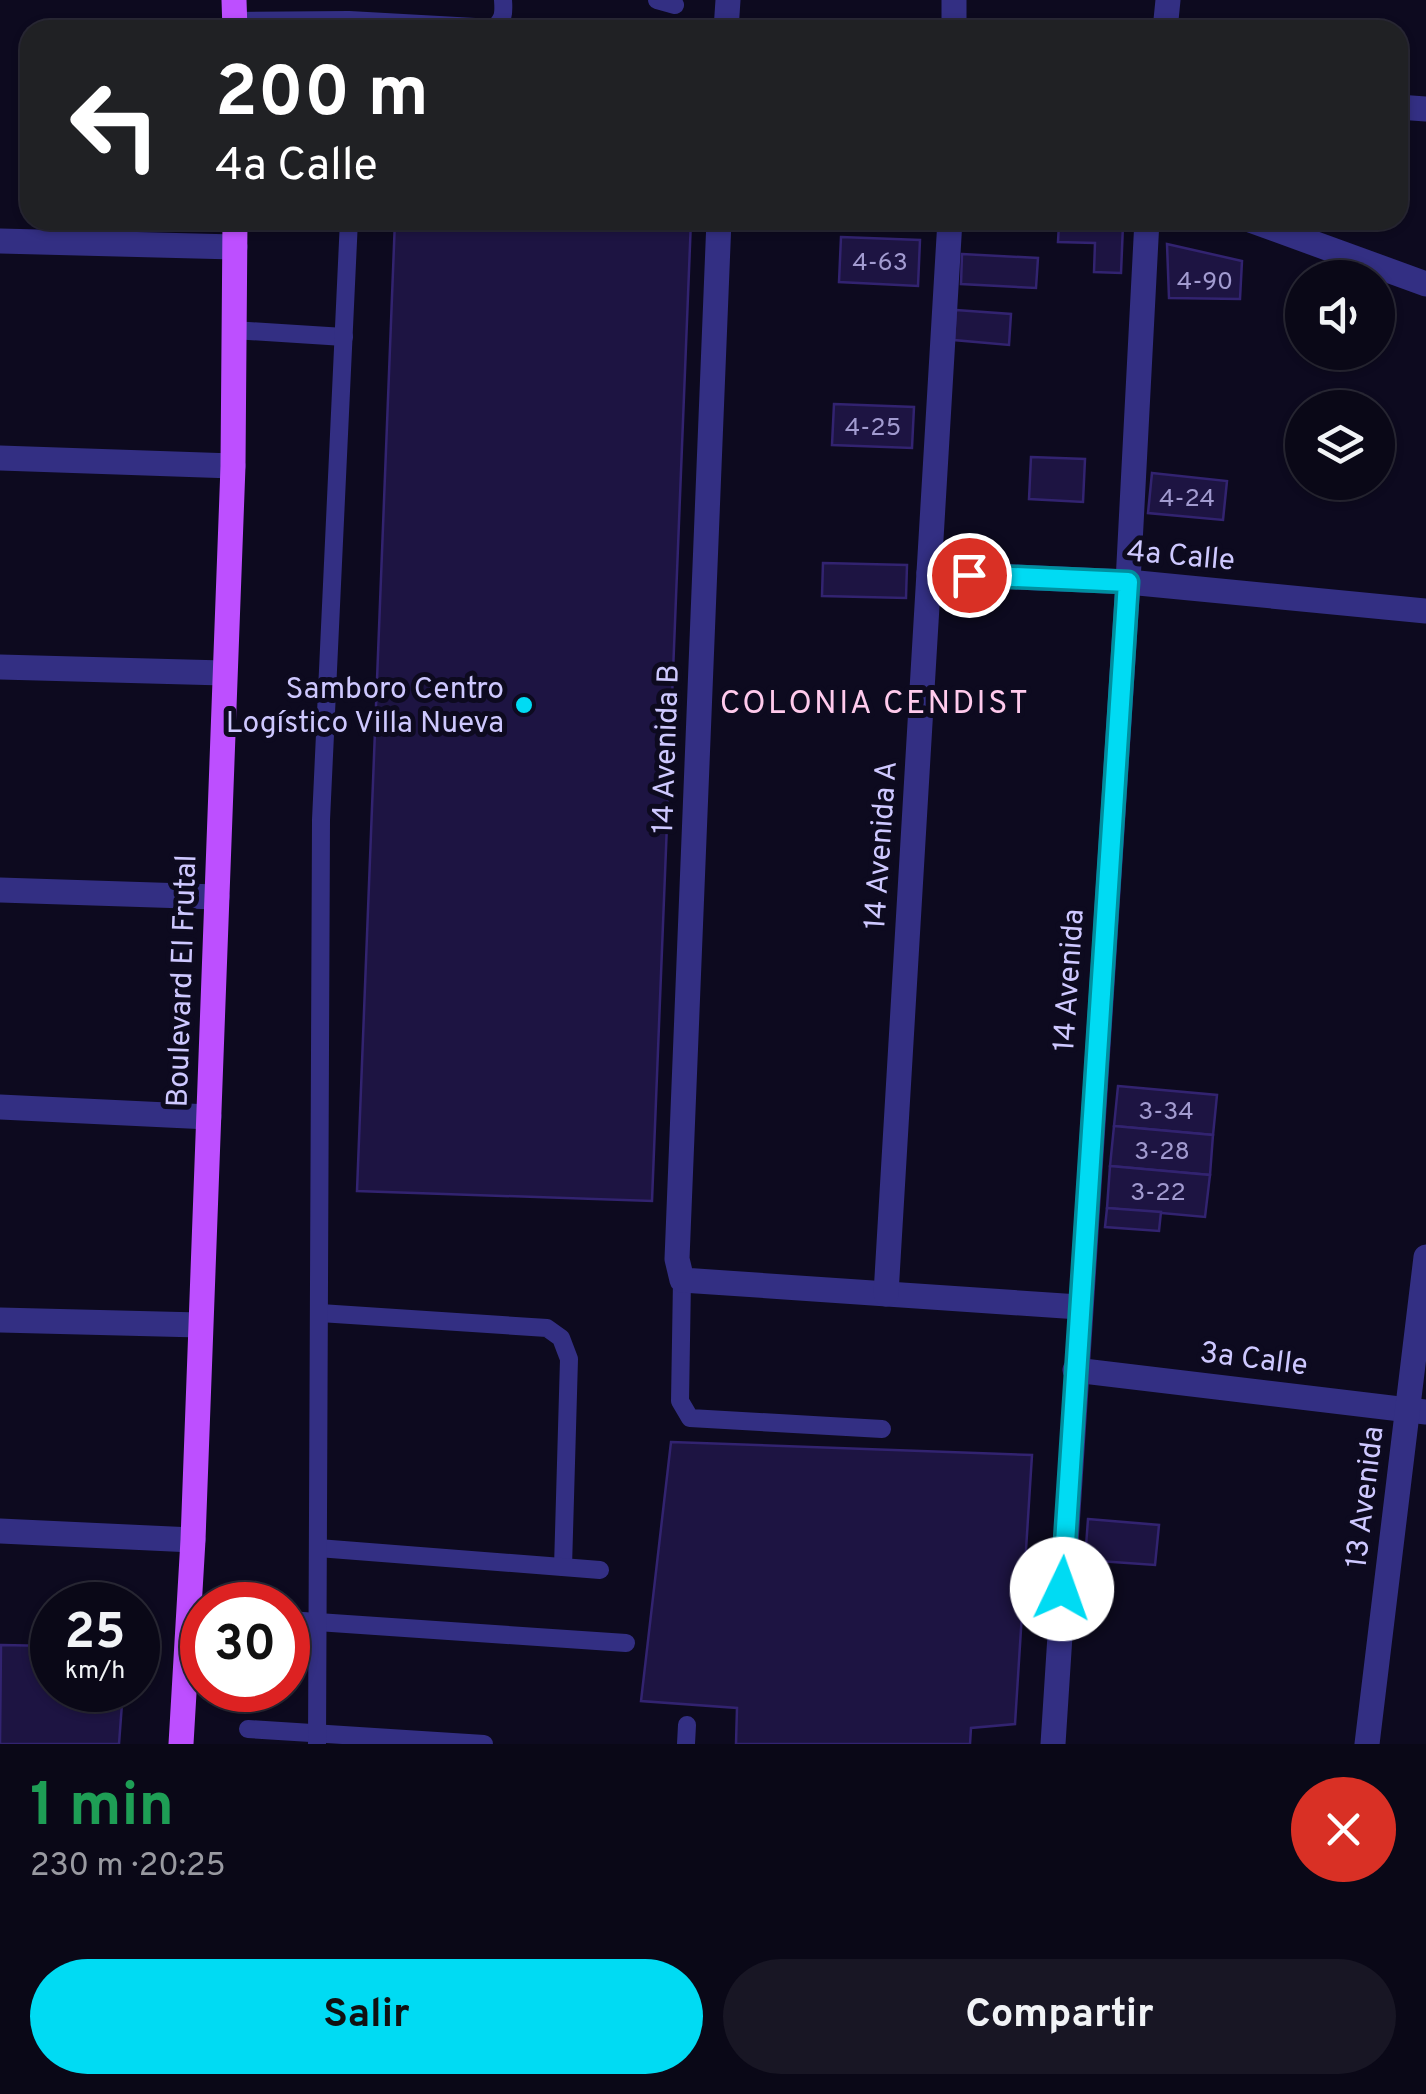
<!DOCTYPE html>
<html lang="es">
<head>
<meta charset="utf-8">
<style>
	:root { --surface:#0a0817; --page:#181624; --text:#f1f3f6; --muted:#999aa1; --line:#2a2936; --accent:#00dbf3 }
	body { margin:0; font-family:Overpass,sans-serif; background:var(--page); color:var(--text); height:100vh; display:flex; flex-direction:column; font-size:38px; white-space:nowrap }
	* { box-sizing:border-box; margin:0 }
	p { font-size:32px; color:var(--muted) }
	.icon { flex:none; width:55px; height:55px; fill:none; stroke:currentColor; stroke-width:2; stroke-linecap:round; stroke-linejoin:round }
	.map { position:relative; height:1744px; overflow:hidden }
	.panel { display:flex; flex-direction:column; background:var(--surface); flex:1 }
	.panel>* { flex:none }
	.banner { position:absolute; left:20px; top:20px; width:1388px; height:210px; border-radius:30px; box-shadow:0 2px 8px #0004,0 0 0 2px var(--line); background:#202124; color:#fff; overflow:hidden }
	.tools { position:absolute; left:1285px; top:260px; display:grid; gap:20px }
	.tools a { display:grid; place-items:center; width:110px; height:110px; border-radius:50%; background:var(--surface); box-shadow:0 2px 8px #0004,0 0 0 2px var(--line); font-size:50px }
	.speed { position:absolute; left:30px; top:1582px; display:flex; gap:20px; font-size:50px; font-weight:700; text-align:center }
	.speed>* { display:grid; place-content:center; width:130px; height:130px; border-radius:50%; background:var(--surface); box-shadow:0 2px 8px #0004,0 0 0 2px var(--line); line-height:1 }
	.speed small { font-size:25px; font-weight:400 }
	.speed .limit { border:15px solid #d22; background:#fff; color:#111 }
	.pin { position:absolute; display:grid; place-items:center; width:85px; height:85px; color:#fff; margin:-42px; border:5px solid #fff; border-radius:50%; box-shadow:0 2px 10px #0007 }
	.me { position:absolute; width:110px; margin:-55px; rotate:3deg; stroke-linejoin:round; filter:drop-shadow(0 0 8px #0008) }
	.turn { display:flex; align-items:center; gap:35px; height:210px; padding:0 30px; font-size:45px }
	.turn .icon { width:130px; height:130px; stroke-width:2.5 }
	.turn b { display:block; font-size:70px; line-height:85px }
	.round { display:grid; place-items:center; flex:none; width:105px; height:105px; border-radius:52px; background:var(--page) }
	.headline { display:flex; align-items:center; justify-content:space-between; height:170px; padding:0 30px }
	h1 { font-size:60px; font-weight:700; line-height:75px; color:#1e9e55 }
	.cta { display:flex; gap:20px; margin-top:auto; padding:20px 30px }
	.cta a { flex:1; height:115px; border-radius:60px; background:var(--accent); color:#111; font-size:40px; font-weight:700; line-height:115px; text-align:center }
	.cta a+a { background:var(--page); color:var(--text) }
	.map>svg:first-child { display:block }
	.building { fill:#1d1442; stroke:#322370; stroke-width:2.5 }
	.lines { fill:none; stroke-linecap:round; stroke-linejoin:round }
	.service { stroke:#332f83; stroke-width:18 }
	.minor { stroke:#332f83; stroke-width:25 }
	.primary { stroke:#bd4fff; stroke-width:25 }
	.route-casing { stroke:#008e9e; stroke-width:25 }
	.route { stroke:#00dbf3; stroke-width:18 }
	.poi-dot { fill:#00dbf3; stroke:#0d0a1f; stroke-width:4 }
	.labels { text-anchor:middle; stroke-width:10; stroke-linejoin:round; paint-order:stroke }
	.number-label { font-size:25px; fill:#a29bd0 }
	.street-label { font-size:30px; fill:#cec8ff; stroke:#0d0a1f }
	.poi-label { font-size:30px; fill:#cec8ff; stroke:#0d0a1f; text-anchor:end }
	.neighbourhood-label { font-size:32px; letter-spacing:2.5px; fill:#ffcaec; stroke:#0d0a1f }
</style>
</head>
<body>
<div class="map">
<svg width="1426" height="1744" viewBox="0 0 1426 1744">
	<rect width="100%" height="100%" fill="#0d0a1f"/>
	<!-- building -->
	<g class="building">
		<path d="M395 220H691L652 1201 357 1191Z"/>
		<path d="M1059 223 1123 225 1121 273 1094 272 1095 243 1058 242Z"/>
		<path d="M841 237 920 240 918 286 839 282Z"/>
		<path d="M1167 244 1242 261 1240 299 1169 298Z"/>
		<path d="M962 254 1038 258 1036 288 961 284Z"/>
		<path d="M956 310 1011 314 1009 345 954 340Z"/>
		<path d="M834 404 914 407 912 448 832 445Z"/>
		<path d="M1031 457 1085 459 1083 502 1029 499Z"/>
		<path d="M1152 473 1227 481 1223 520 1148 513Z"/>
		<path d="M823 563 907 565 906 598 822 596Z"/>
		<path d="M1118 1086 1217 1095 1213 1135 1114 1126Z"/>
		<path d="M1114 1126 1213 1135 1210 1175 1110 1166Z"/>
		<path d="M1110 1166 1210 1175 1205 1217 1107 1208Z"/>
		<path d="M1107 1208 1161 1212 1159 1231 1105 1227Z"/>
		<path d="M671 1442 1032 1455 1015 1724 971 1728 970 1744H736L737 1708 641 1701Z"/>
		<path d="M1088 1519 1159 1525 1155 1565 1085 1560Z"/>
		<path d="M1 1645 52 1646V1690H123L119 1744H0Z"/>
	</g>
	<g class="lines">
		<!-- service -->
		<g class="service">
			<path d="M657 0 675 5"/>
			<path d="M235 21 349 20 493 28C504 20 504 13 503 0"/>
			<path d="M233 330 344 337"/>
			<path d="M682 1280 680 1401 690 1418 882 1429"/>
			<path d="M320 1313 547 1328 561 1338 569 1359 563 1567"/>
			<path d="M318 1548 600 1570"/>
			<path d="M288 1620 626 1643"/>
			<path d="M248 1729 484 1744"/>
			<path d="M317 1744 321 820 349 220"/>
			<path d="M686 1744 687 1725"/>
		</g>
		<!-- minor -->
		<g class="minor">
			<path d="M726 30 728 0"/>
			<path d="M954 30V0"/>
			<path d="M1165 30 1168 0"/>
			<path d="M1398 107 1426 109"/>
			<path d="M719 220 677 1259 682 1280 1079 1307"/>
			<path d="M1250 220 1426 284"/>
			<path d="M0 241 235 247"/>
			<path d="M0 458 233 466"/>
			<path d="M929 573 1128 582 1426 611"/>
			<path d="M0 667 224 673"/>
			<path d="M0 890 217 897"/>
			<path d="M0 1107 209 1117"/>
			<path d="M886 1294 950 220"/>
			<path d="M0 1320 200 1325"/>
			<path d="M1075 1370 1426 1412"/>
			<path d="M0 1531 193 1540"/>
			<path d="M1053 1744 1128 582 1147 220"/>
			<path d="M1367 1744 1426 1257"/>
		</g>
		<!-- primary -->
		<g class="primary">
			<path d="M234 0 235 30"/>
			<path d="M181 1744 193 1540 233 466 235 220"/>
		</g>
	</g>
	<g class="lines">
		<defs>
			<path id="route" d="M969 575 1128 582 1062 1589"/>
		</defs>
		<!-- route casing -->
		<use href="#route" class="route-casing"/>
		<!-- route -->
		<use href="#route" class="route"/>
	</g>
	<!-- markers -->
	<circle class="poi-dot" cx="524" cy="705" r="10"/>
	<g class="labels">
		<!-- number labels -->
		<g class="number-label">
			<text x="880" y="270">4-63</text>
			<text x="1205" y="289">4-90</text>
			<text x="873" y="435">4-25</text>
			<text x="1187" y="506">4-24</text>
			<text x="1166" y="1119">3-34</text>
			<text x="1162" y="1159">3-28</text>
			<text x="1158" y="1200">3-22</text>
		</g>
		<!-- street labels -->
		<g class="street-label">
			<text transform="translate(1181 555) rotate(5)" y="10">4a Calle</text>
			<text transform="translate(665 749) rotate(-88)" y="10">14 Avenida B</text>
			<text transform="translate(880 845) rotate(-86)" y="10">14 Avenida A</text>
			<text transform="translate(1068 980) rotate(-86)" y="10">14 Avenida</text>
			<text transform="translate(181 981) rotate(-88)" y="10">Boulevard El Frutal</text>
			<text transform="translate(1254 1358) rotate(7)" y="10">3a Calle</text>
			<text transform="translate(1364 1497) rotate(-83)" y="10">13 Avenida</text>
		</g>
		<!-- poi labels -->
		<g class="poi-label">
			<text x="504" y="698">Samboro Centro<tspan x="504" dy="34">Logístico Villa Nueva</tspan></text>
		</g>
		<!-- neighbourhood labels -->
		<g class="neighbourhood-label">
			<text x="875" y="713">COLONIA CENDIST</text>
		</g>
	</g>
</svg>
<div class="tools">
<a><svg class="icon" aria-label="sound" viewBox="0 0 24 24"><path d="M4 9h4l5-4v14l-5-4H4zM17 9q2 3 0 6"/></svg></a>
<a><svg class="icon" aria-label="layers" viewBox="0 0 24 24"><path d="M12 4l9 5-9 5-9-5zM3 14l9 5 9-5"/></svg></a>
</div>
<div class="speed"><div>25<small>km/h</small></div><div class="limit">30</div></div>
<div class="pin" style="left:969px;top:575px;background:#d93025"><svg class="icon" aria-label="arrive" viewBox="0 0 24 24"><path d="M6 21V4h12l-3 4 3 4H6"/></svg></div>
<svg class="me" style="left:1062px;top:1589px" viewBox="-20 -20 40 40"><circle r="19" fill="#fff"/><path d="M0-13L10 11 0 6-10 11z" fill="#00dbf3"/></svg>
<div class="banner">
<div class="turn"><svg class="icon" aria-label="left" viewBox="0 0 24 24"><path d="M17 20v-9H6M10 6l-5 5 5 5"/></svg><div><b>200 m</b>4a Calle</div></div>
</div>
</div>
<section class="panel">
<div class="headline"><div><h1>1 min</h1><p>230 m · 20:25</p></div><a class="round" style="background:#d93025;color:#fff"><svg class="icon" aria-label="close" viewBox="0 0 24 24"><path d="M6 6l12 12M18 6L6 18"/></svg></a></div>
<div class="cta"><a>Salir</a><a>Compartir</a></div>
</section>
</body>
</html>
